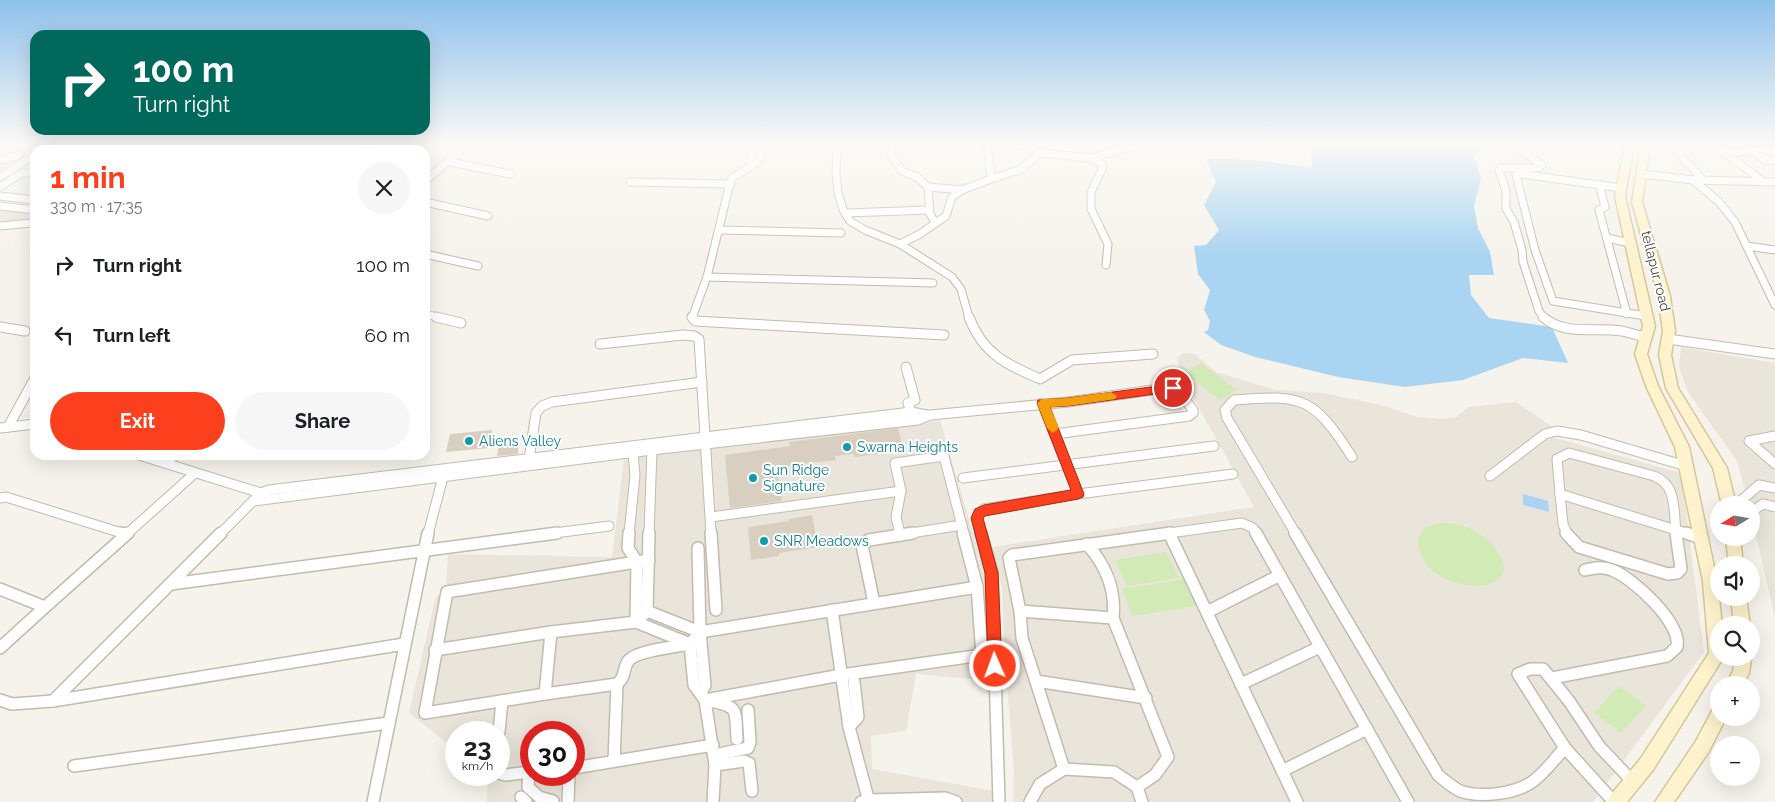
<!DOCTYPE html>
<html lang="en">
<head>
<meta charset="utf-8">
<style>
	:root { --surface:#fff; --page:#f6f6f6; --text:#202124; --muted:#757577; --accent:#fc3f1d }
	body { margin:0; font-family:Raleway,sans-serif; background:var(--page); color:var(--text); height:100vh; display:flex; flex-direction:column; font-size:19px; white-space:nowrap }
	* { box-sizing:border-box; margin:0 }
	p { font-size:16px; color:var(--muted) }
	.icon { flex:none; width:28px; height:28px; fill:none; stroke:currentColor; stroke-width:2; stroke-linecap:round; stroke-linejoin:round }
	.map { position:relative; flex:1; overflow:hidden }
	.drawer { position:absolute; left:30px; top:145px; width:400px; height:315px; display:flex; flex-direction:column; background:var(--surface); border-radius:15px; box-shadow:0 5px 20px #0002 }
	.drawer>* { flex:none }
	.banner { position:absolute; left:30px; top:30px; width:400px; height:105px; border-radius:15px; box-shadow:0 5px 20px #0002; background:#00695c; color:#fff; overflow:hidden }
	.needle { width:32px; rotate:259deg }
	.controls { position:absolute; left:1710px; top:496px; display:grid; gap:10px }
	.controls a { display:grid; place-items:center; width:50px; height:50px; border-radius:50%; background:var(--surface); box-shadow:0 5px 20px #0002; font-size:25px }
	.speed { position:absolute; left:445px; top:721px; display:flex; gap:10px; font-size:25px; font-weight:700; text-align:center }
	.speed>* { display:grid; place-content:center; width:65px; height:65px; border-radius:50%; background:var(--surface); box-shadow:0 5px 20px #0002; line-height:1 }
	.speed small { font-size:12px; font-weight:400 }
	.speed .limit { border:8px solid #d22; background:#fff; color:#111 }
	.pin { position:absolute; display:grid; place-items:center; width:42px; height:42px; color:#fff; margin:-21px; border:2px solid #fff; border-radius:50%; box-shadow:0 1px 5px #0007 }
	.me { position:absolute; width:55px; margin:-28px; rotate:358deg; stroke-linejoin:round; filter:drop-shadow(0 0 4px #0008) }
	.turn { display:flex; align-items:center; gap:18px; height:105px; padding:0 20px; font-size:22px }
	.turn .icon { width:65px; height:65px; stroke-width:2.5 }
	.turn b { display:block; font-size:35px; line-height:42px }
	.round { display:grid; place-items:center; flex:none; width:52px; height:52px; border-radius:26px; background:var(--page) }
	.head { display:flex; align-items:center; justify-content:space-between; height:85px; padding:0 20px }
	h1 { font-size:30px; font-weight:700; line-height:38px; color:var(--accent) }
	.cta { display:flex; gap:10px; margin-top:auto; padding:10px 20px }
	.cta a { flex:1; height:58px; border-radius:30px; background:var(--accent); color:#fff; font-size:20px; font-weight:700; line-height:58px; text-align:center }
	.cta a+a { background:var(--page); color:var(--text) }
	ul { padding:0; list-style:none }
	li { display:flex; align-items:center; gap:15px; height:70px; padding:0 20px }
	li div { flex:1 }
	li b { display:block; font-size:19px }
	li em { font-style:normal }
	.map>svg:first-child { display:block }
	.residential { fill:#eae5da; fill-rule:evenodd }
	.green { fill:#d2eab5 }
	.water { fill:#a9d4f2 }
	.building { fill:#d8cfc1 }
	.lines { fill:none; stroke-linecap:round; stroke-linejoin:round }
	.street-far2-casing { stroke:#c2bbae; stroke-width:9 }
	.street-far1-casing { stroke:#c2bbae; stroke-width:11 }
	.street-casing { stroke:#c2bbae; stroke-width:14 }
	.secondary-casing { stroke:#d6c79b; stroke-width:3 }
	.street-far2 { stroke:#fff; stroke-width:7 }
	.street-far1 { stroke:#fff; stroke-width:9 }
	.street { stroke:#fff; stroke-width:11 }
	.secondary { fill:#fff3cd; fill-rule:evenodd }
	.route { fill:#fc3f1d; stroke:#a42913 }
	.slow { fill:#f59e0b }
	.culture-dot { fill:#0f9aa8; stroke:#fff; stroke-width:2 }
	.labels { text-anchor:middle; stroke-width:4; stroke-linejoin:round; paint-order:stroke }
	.street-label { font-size:14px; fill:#4b4439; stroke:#fff }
	.culture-label { font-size:14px; fill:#0d838f; stroke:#fff; text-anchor:start }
</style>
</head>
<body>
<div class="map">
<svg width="1775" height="802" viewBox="0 0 1775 802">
	<rect width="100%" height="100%" fill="#f6f3ec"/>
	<!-- residential -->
	<g class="residential">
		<path d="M0 144H44L0 170Z"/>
		<path d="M0 202 35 206V224L0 228Z"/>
		<path d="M1681 347 1775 363V618L1751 513V505H1749L1737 461 1688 392 1679 367Z"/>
		<path d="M1184 353 1195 354 1216 372 1275 390 1324 393 1385 406 1417 417 1442 419 1457 417 1468 407 1516 402 1553 427 1541 434 1681 473 1704 652 1593 802H1013L1014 772 1004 645 1002 588 991 547 1254 507 1183 379 1177 358Z"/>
		<path d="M940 420 987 581 991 681 916 674 906 731 871 736 872 769 994 791 993 802H487L488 775H499V732H456V750L409 713 435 599 446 586 448 554 612 557 624 458ZM531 732H574V775H531Z"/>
	</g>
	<!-- green -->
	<g class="green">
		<path d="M1201 363 1237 390 1220 400 1185 373Z"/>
		<path d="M1440 523C1458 522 1478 529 1491 543 1543 602 1416 600 1418 538L1425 527Z"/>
		<path d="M1166 552 1179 578 1127 586 1115 560Z"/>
		<path d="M1184 579 1197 606 1133 616 1122 589Z"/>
		<path d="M1619 686 1646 706 1621 733 1594 713Z"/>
	</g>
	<!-- water -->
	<g class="water">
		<path d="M1310 144H1477L1480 148 1474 156 1481 179 1474 206 1478 228 1490 252 1494 275H1469L1471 295 1489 318 1552 327 1568 363 1523 358 1463 380 1405 387 1338 377 1255 357 1221 345 1204 332 1208 330 1210 321 1204 310 1210 290 1198 274 1194 246 1206 245 1219 230 1204 205 1216 182 1206 159 1255 160 1312 168Z"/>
		<path d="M1523 494 1548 501 1549 512 1523 505Z"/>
	</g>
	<!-- building -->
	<g class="building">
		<path d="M898 428 904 451 854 457V454L835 456 836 460 777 467 782 501 730 508 725 455 790 446 789 442Z"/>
		<path d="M492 430 489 448 446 452 450 434Z"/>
		<path d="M519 442 518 454 497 456 499 445Z"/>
		<path d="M812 515 818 547 779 553V556L751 560 748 527 789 521V519Z"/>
	</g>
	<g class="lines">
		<defs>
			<g id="street-far2">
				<path d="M329 144 382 150"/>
				<path d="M837 144 836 174 838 193 844 212 850 221 865 230 900 244 952 277 961 289 969 318"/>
				<path d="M890 144 892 157 902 171 917 177 928 187 962 190 991 179"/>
				<path d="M987 144 991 179 1019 170 1041 153"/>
				<path d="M1017 144 1041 153 1091 158 1141 144"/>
				<path d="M1513 144 1542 165 1538 168H1502L1499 170 1506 191V209L1514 222 1522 250 1523 262 1539 311 1544 318"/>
				<path d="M1670 144 1703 180"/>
				<path d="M1713 144 1764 182"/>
				<path d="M43 150 53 144"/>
				<path d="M100 150 110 144"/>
				<path d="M139 150 148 144"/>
				<path d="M171 150H173"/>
				<path d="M201 150 209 144"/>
				<path d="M314 150 323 144"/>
				<path d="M1775 150 1754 151 1765 160 1775 161"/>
				<path d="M1725 152 1754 151"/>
				<path d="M1091 158 1102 164 1103 167 1091 192V209L1108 244 1106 265"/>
				<path d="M0 160 19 155 26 144"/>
				<path d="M450 162 510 174"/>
				<path d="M752 167 750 160 757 144"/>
				<path d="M1642 174 1693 180 1775 182"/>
				<path d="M0 177 35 155"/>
				<path d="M1693 180 1719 202 1735 222 1775 305"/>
				<path d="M425 181 468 144"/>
				<path d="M630 182 731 184"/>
				<path d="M1599 184 1605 207 1599 210 1627 314"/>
				<path d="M0 187 21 173H35"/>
				<path d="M928 187 930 214 935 222"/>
				<path d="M1621 188 1521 174 1516 175 1535 250 1553 301 1646 316"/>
				<path d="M0 196 35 200"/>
				<path d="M425 202 488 216"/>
				<path d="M0 206 35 210"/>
				<path d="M846 213 929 210"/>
				<path d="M0 226 31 223"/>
				<path d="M720 230 841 233"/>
				<path d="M1607 238 1630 243"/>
				<path d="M900 244 920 234 946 216 952 197 962 190"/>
				<path d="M1747 246 1775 250"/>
				<path d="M425 254 478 266"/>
				<path d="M707 277 933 283"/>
				<path d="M425 314 441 318"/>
				<path d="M692 318 707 277 731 179 757 162 767 144"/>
			</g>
			<g id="street-far1">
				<path d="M436 317 461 323"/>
				<path d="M692 317 695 321 944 335"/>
				<path d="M969 317C983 354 1006 364 1040 379L1072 360 1153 354"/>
				<path d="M1543 317C1564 336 1596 327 1622 331 1630 333 1637 335 1645 337"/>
				<path d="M0 327 25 331"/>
				<path d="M1668 339 1775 354"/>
				<path d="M600 344 683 335 694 336 699 339 711 534"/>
				<path d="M906 367 915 400 908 403 911 412"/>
				<path d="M1042 403 1078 494"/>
				<path d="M8 427 35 378"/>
				<path d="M0 428 35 424"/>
				<path d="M1775 436 1749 441 1775 464"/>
				<path d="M139 455 261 493 269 490 911 412 927 415"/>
				<path d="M529 459 536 413 542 406 552 402 702 382"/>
				<path d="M165 463 175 455"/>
				<path d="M1490 476 1545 434 1557 431 1581 435 1686 466"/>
				<path d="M963 478 1214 446"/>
				<path d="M1560 494 1676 530"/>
				<path d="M1560 494 1563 524 1567 534"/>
				<path d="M1560 494 1557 459 1569 453 1654 476C1677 485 1673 508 1676 530"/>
				<path d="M0 498 6 497 125 534"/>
				<path d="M254 501 652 450 918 420 930 415 1068 402 1166 388 1177 389 1193 410V413L1189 416 1055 434"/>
				<path d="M1736 505 1759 485 1775 488"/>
				<path d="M1751 512 1763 504 1775 507"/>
				<path d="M711 517 901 491"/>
				<path d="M1676 530 1689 534"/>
				<path d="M1676 530V534"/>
				<path d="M127 534 195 473"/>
				<path d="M220 534 257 497"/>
				<path d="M428 534 443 477"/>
				<path d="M547 534 609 526"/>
				<path d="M629 534 635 475 633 453"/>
				<path d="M649 534 652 450"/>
				<path d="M900 534 896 517 901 491 895 463 944 456 964 534"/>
				<path d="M905 534 962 525"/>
				<path d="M981 534C978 524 974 516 984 509L1078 494 1233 474"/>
				<path d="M1162 534 1242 523 1253 528 1256 534"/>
				<path d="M1296 534 1227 418 1225 410 1234 400C1304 394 1314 398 1352 457"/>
			</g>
			<g id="street">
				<path d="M121 533 125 534"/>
				<path d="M629 533 628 548 637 562 636 622"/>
				<path d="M711 533 716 610"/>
				<path d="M900 533V535"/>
				<path d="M963 533 977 587"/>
				<path d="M981 533 992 573 999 802"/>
				<path d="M1169 533 1297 802"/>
				<path d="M1256 533 1408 802"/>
				<path d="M1295 533 1438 775C1445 781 1452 787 1460 791 1480 798 1515 794 1532 782 1545 773 1554 759 1565 748"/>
				<path d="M1566 533 1579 547 1668 574 1677 573 1681 569 1676 533"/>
				<path d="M1686 533 1701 538"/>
				<path d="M1087 544C1106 566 1116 589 1113 618L1168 757 1155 775 1137 787 1142 802"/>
				<path d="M171 584 557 533"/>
				<path d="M0 589 45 607 128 533"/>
				<path d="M874 603 862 545 869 540 913 533"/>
				<path d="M832 610 849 727 869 802"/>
				<path d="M647 611 700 632 705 685 701 693"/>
				<path d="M1020 611 1113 618"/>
				<path d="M1207 612 1280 575"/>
				<path d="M636 622 690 644C676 647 638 650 629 660 622 668 627 676 617 684L545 694 551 632Z"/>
				<path d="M636 622 647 611 649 533"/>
				<path d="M700 632 977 587 982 655 841 675 705 700"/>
				<path d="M690 644 694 685 705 700 715 765 744 761 749 763 752 791"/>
				<path d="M690 644 700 632 698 548"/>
				<path d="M0 648 45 607"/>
				<path d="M435 650 551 632"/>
				<path d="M1552 678 1667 656 1677 647C1682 623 1633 578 1612 570 1603 566 1594 568 1585 570"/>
				<path d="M1036 681 1146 698"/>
				<path d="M1241 684 1320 647"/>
				<path d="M545 694 425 713 447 592 649 560"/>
				<path d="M0 700 12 704 53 701 404 644"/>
				<path d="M53 701 221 533"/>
				<path d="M710 701C740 706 735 711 737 739"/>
				<path d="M849 727 858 717 854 682"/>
				<path d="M499 732 502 701"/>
				<path d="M714 755 748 748 750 742 748 710"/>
				<path d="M614 761 617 684"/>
				<path d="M74 766 388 723"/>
				<path d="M574 768 713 745"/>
				<path d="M1064 769 1114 772 1137 787"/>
				<path d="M1282 771 1367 729"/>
				<path d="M529 772 528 787 539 797 553 801"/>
				<path d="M499 773 505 775 531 772"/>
				<path d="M521 797 526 802"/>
				<path d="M373 802 428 533"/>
				<path d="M568 802 569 775"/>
				<path d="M713 802 715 765"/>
				<path d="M861 802 869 800 945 798 956 802"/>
				<path d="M1030 802 1040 784 1064 769 1022 638 1020 611 1009 558 1012 555 1171 533"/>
				<path d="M1614 802 1565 748 1518 674 1530 669H1543L1569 701 1599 746 1633 782"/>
			</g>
			<g id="secondary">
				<path d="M1625 144H1634L1625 196 1655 326 1647 354 1658 386 1689 447 1717 581 1722 625H1719V658H1723L1653 770 1627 802H1607L1610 796 1641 758 1709 653 1703 581 1675 447 1646 386 1635 354 1643 326 1615 196Z"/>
				<path d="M1641 144H1650L1642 202 1670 296 1675 331 1671 355 1678 388 1727 468 1736 505H1722L1713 468 1666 388 1659 355 1663 331 1658 296 1632 202Z"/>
				<path d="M1726 538H1740L1743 565H1729Z"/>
				<path d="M1731 598H1746L1750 625H1734Z"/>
				<path d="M1735 658H1751L1749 673 1743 685H1726L1733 671Z"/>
				<path d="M1719 706V718H1726L1708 753 1674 802H1655L1696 741 1713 709Z"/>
			</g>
		</defs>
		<!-- street-far2 casing -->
		<use href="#street-far2" class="street-far2-casing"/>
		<!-- street-far1 casing -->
		<use href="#street-far1" class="street-far1-casing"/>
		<!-- street casing -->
		<use href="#street" class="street-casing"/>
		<!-- secondary casing -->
		<use href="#secondary" class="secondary-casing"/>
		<!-- street-far2 -->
		<use href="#street-far2" class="street-far2"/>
		<!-- street-far1 -->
		<use href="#street-far1" class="street-far1"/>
		<!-- street -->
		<use href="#street" class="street"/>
		<!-- secondary -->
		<use href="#secondary" class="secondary"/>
	</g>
	<!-- sky -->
	<linearGradient id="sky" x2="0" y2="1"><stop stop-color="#8fc1ec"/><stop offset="0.56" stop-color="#fbfaf6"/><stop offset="1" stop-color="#fbfaf6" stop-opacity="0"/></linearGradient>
	<rect width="1775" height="256" fill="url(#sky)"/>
	<!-- route -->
	<path class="route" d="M1173 384 1179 388 1177 391 1068 406 1050 407 1084 494 1083 497 1078 499 985 516 983 518 998 573 1002 666 1000 670 995 672 990 670 988 666 985 573 971 518 975 509 984 505 1071 490 1037 403 1038 400 1068 398Z"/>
	<!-- slow -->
	<path class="slow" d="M1111 392 1117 396 1115 399 1068 406 1050 407 1059 428 1053 433 1047 428 1037 403 1042 399 1068 398Z"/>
	<!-- markers -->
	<g class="culture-dot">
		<circle cx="469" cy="441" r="5"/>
		<circle cx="847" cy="447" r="5"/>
		<circle cx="753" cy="478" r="5"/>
		<circle cx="764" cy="541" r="5"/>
	</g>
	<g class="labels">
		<!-- street labels -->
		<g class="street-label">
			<text transform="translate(1656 271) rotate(76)" y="5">tellapur road</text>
		</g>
		<!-- culture labels -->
		<g class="culture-label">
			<text x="479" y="446">Aliens Valley</text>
			<text x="857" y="452">Swarna Heights</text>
			<text x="763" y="475">Sun Ridge<tspan x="763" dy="16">Signature</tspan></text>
			<text x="774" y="546">SNR Meadows</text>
		</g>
	</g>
</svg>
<div class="controls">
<a><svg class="needle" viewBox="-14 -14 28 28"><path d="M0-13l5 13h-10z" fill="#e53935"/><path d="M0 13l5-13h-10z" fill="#757577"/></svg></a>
<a><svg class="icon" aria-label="sound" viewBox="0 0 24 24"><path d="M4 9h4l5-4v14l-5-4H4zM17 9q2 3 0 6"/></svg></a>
<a><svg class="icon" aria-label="search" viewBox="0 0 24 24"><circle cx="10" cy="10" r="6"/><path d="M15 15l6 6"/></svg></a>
<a>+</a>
<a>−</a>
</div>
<div class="speed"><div>23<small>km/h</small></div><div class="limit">30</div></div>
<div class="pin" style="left:1173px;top:388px;background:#d93025"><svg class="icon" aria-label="arrive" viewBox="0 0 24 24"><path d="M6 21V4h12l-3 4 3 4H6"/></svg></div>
<svg class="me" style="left:995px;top:666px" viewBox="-20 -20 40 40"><circle r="17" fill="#fc3f1d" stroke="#fff" stroke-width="3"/><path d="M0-11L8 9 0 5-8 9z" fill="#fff"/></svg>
<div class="banner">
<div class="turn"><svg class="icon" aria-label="right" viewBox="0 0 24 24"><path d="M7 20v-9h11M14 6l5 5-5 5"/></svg><div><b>100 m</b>Turn right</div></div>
</div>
<section class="drawer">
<div class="head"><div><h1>1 min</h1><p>330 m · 17:35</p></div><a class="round"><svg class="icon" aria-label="close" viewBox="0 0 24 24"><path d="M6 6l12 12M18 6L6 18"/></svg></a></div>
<ul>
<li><svg class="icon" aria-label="right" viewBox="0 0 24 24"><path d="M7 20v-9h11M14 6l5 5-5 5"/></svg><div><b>Turn right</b></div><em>100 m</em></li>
<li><svg class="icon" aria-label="left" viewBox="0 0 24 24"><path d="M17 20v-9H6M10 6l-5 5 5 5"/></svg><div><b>Turn left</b></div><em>60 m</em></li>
</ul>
<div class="cta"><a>Exit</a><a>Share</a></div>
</section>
</div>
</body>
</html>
